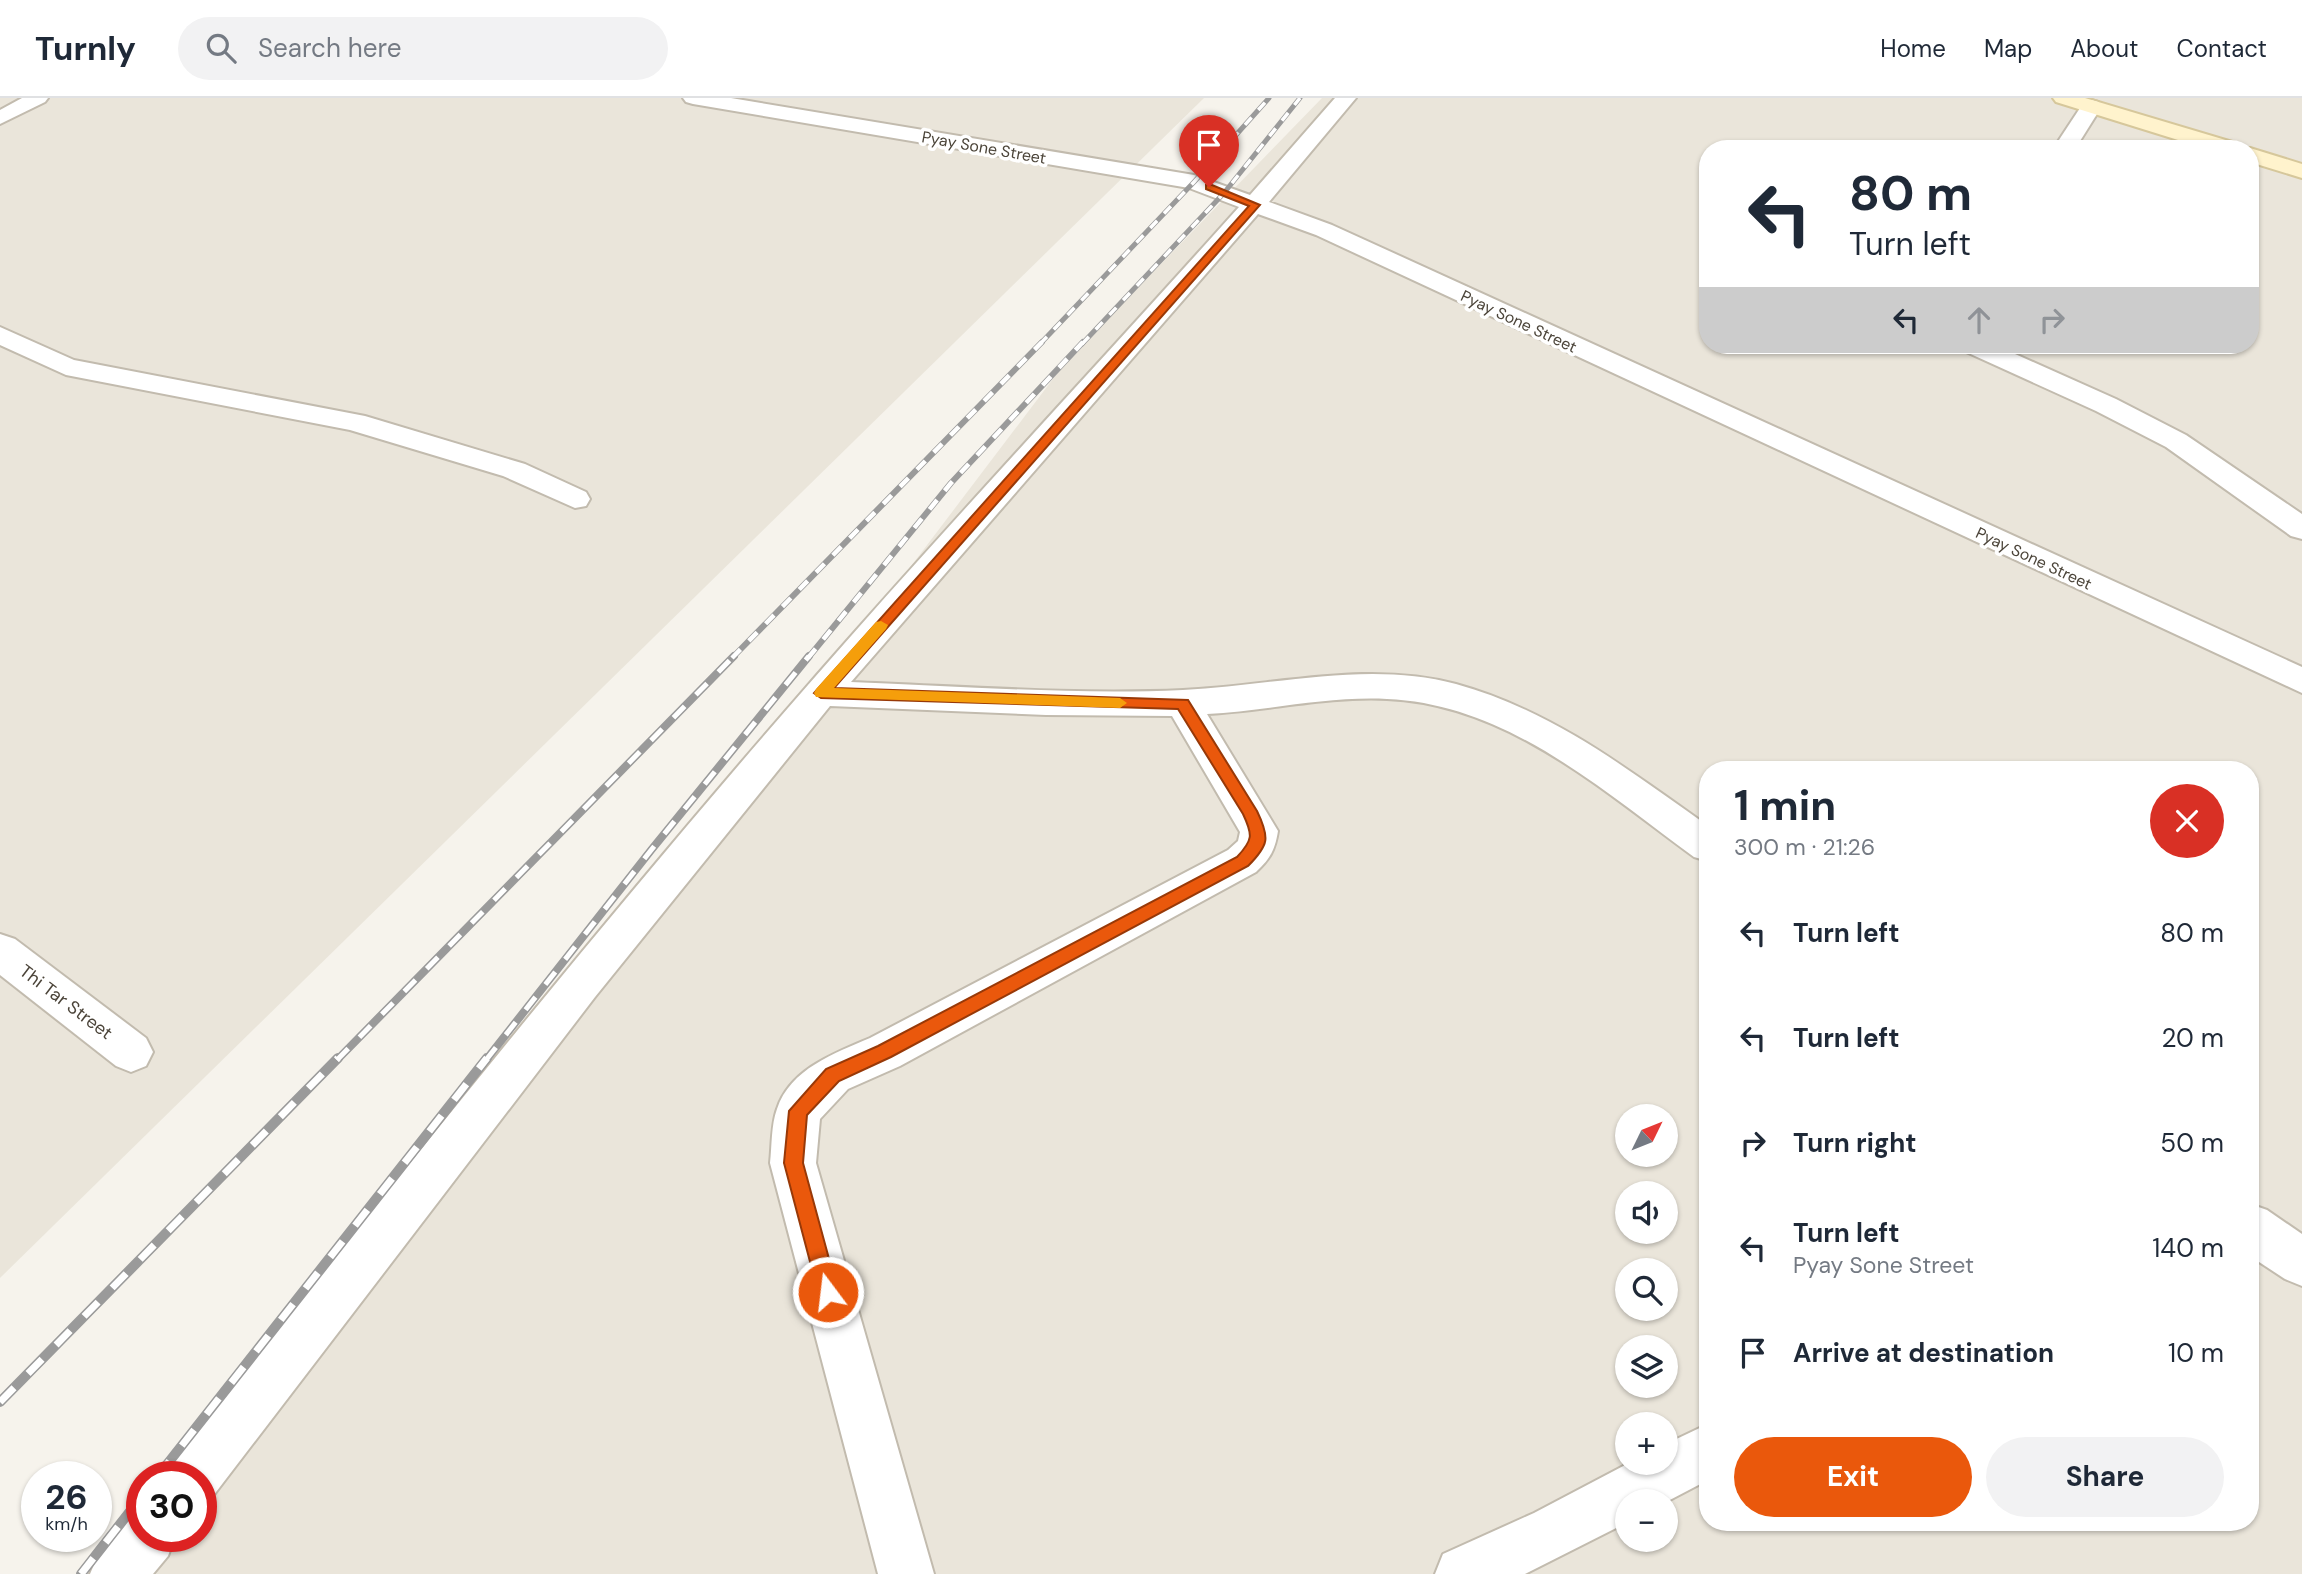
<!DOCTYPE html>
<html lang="en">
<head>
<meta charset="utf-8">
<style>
	:root { --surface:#fff; --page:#f2f2f3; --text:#1f2937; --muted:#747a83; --line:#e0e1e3; --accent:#ea580c }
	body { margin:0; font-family:"DM Sans",sans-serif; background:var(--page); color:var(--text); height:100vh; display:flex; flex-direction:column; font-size:26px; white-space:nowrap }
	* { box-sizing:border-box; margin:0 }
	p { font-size:23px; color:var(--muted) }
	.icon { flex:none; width:38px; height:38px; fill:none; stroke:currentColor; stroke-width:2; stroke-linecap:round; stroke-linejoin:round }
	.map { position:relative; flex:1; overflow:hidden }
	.panel { position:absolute; left:1699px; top:663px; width:560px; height:770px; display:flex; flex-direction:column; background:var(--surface); border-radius:28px; box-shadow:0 2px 5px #0004 }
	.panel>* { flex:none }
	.hud { position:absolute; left:1699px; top:42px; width:560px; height:214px; border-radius:28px; box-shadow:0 2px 5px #0004; background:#fff; color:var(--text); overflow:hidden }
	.needle { width:46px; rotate:47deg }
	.buttons { position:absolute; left:1615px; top:1006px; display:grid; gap:14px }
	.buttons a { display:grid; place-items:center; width:63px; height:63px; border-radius:50%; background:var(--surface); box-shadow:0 2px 5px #0004; font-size:35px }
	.speed { position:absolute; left:21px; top:1363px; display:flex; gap:14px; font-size:35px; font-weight:700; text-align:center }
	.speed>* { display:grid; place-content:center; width:91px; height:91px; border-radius:50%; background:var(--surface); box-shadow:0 2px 5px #0004; line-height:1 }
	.speed small { font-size:18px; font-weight:400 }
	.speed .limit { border:10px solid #d22; background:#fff; color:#111 }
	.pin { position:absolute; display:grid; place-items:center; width:60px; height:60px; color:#fff; margin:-72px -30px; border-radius:50% 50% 50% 0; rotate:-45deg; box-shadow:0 0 7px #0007 }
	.pin .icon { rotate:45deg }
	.me { position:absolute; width:77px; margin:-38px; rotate:345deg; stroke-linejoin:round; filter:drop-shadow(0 0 5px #0008) }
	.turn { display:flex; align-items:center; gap:24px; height:147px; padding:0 35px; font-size:32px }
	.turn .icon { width:91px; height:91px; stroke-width:2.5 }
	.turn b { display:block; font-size:49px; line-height:60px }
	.lanes { display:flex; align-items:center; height:66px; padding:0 35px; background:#0003; justify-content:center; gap:35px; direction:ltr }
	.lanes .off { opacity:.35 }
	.round { display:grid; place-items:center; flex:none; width:74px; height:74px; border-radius:37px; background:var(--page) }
	.summary { display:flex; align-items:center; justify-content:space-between; height:119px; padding:0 35px }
	h1 { font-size:42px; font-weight:700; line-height:52px }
	.action { display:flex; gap:14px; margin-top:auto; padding:14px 35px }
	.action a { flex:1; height:80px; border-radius:42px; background:var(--accent); color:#fff; font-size:28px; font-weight:700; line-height:80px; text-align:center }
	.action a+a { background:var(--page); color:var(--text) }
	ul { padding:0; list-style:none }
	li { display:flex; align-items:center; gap:21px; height:105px; padding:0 35px }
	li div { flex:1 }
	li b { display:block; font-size:26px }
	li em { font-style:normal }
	header { display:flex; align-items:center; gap:42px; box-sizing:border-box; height:98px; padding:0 35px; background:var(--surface); border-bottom:2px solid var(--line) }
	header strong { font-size:33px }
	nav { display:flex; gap:38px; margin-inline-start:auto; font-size:24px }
	.search { width:490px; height:63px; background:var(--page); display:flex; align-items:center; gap:18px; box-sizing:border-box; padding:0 24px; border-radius:38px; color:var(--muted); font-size:26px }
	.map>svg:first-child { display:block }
	.residential { fill:#eae5da; fill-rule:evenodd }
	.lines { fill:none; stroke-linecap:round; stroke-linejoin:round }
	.street-casing { stroke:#c2bbae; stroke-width:4 }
	.secondary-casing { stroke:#d6c79b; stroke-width:4 }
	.street { fill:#fff; fill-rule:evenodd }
	.secondary { fill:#fff3cd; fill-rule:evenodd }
	.rail-far3-casing { stroke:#9a9a9a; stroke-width:5 }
	.rail-far2-casing { stroke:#9a9a9a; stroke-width:6 }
	.rail-far1-casing { stroke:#9a9a9a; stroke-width:8 }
	.rail-casing { stroke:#9a9a9a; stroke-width:10 }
	.rail-far3 { stroke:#fff; stroke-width:3.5; stroke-dasharray:10; stroke-linecap:butt }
	.rail-far2 { stroke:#fff; stroke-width:4.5; stroke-dasharray:12; stroke-linecap:butt }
	.rail-far1 { stroke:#fff; stroke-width:5; stroke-dasharray:16; stroke-linecap:butt }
	.rail { stroke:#fff; stroke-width:7; stroke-dasharray:20; stroke-linecap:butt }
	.route { fill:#ea580c; stroke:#983908; stroke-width:2 }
	.slow { fill:#f59e0b }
	.labels { text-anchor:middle; stroke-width:7; stroke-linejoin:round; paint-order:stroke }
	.far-street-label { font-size:16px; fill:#4b4439; stroke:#fff }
	.street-label { font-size:18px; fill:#4b4439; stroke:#fff }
</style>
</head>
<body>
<header>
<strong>Turnly</strong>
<div class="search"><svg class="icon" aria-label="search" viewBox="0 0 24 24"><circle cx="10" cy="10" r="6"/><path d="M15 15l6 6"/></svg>Search here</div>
<nav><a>Home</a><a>Map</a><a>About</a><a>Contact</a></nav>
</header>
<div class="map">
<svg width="2302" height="1476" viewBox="0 0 2302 1476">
	<rect width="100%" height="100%" fill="#f6f3ec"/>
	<!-- residential -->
	<g class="residential">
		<path d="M0 0H1204L0 1180Z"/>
		<path d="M1322 0H2302V1476H149L176 1439 201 1438V1405L1065 265ZM1708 51H2250V247H1708ZM1708 672H2250V1424H1708ZM1628 1018H1666V1057H1628ZM1628 1096H1666V1134H1628ZM1628 1172H1666V1211H1628ZM1628 1250H1666V1288H1628ZM1628 1326H1666V1365H1628ZM1628 1404H1666V1442H1628Z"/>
	</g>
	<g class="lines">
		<defs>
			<g id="street">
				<path d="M22 0H48L45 4 0 26V12Z"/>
				<path d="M683 0H731L1194 77 1250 97 1335 0H1356L1269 104 1332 127 2302 569V595L1316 137 1258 116 851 584C961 588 1073 597 1183 592 1274 588 1367 562 1456 586 1551 612 1629 672 1708 728V763L1694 759C1602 692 1507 606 1387 601 1327 598 1267 613 1207 616L1278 733C1275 752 1270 761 1256 774L900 968 848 991 820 1021 816 1065 934 1476H878L770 1065C772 1048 771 1027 777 1011 790 971 835 955 870 940L1228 752 1238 743 1240 734 1172 618 1046 617 830 608 595 899 213 1398 201 1403V1379H167L175 1360C382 1099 589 838 808 587 949 425 1096 269 1239 109L1189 90 693 6 686 4Z"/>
				<path d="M2091 2 2098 4 2102 8 2075 51H2053L2084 4Z"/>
				<path d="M0 229 74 262 365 318 525 366 586 394 590 401 586 408 575 410 503 378 350 332 66 277 0 247Z"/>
				<path d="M1960 247H1995L2116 301 2186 337 2302 416V441L2291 438 2166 349 2096 313 1964 253Z"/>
				<path d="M0 836 15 841 146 940 153 954 146 968 131 974 116 968 0 877Z"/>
				<path d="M2250 1106 2267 1112 2302 1136V1188L2285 1181 2250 1158Z"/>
				<path d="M1708 1326V1382L1666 1404H1628V1424L1525 1476H1435L1443 1456 1534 1415 1629 1365H1666V1346Z"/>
				<path d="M142 1413V1438H175L168 1458 153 1476H90C100 1452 117 1423 142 1413Z"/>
			</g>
			<g id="secondary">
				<path d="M2053 0H2085L2239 46 2242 51H2207L2056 4Z"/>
				<path d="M2250 50 2302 66V80L2250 64Z"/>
			</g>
		</defs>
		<!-- street casing -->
		<use href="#street" class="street-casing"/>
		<!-- secondary casing -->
		<use href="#secondary" class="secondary-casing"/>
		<!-- street -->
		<use href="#street" class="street"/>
		<!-- secondary -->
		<use href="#secondary" class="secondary"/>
		<defs>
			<g id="rail-far3">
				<path d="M1040 246 1194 84 1269 0"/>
				<path d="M1082 246 1224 95 1300 0"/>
			</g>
			<g id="rail-far2">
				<path d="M732 560 1042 244"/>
				<path d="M808 560 951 385 1083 244"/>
			</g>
			<g id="rail-far1">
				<path d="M337 962 734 558"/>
				<path d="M486 962 652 751 809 558"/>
			</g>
			<g id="rail">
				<path d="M0 1304 338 960"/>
				<path d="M157 1379 487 960"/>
				<path d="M81 1476 142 1398"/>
			</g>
		</defs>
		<!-- rail-far3 casing -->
		<use href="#rail-far3" class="rail-far3-casing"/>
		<!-- rail-far2 casing -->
		<use href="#rail-far2" class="rail-far2-casing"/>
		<!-- rail-far1 casing -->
		<use href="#rail-far1" class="rail-far1-casing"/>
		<!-- rail casing -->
		<use href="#rail" class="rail-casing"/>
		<!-- rail-far3 -->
		<use href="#rail-far3" class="rail-far3"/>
		<!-- rail-far2 -->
		<use href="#rail-far2" class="rail-far2"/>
		<!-- rail-far1 -->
		<use href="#rail-far1" class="rail-far1"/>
		<!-- rail -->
		<use href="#rail" class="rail"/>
	</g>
	<!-- route -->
	<path class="route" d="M1206 87H1212L1260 107 834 590 1188 602 1257 713C1270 740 1269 747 1248 768L891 959 839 983 807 1017 803 1065 838 1194 835 1201 828 1204 821 1201 818 1194 784 1065 789 1013 826 971 878 948 1237 759C1253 742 1253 737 1243 716L1178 611 821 600 814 595 1249 108 1206 91Z"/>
	<!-- slow -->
	<path class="slow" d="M881 523 888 527 886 531 834 590 1120 600 1127 605 1120 610 816 599 814 595 816 591 876 524Z"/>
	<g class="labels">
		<!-- far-street labels -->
		<g class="far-street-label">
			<text transform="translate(984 49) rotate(10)" y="6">Pyay Sone Street</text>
			<text transform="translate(1519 223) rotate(25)" y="6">Pyay Sone Street</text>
			<text transform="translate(2034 460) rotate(25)" y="6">Pyay Sone Street</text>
		</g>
		<!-- street labels -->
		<g class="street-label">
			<text transform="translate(66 904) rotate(37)" y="6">Thi Tar Street</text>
		</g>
	</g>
</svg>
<div class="buttons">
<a><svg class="needle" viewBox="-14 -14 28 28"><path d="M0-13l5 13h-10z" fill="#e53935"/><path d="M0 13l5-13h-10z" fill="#747a83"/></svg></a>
<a><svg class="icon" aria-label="sound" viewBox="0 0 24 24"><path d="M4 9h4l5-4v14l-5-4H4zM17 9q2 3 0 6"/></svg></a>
<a><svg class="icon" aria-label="search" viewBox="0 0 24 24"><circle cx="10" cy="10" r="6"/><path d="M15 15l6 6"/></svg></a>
<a><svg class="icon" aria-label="layers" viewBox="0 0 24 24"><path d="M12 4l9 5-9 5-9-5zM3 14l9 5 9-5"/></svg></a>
<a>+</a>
<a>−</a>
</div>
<div class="speed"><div>26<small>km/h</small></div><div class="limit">30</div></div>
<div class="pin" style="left:1209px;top:89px;background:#d93025"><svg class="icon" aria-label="arrive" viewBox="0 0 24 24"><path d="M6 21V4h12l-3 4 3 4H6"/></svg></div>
<svg class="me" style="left:828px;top:1194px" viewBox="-20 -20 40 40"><circle r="17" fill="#ea580c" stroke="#fff" stroke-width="3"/><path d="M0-11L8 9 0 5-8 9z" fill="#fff"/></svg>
<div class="hud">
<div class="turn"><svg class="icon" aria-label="left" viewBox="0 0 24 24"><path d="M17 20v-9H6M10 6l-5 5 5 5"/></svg><div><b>80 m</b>Turn left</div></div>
<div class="lanes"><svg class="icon" aria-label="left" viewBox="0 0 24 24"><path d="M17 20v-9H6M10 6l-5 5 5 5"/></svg><svg class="icon off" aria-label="ahead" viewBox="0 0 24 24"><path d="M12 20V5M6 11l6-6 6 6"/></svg><svg class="icon off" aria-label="right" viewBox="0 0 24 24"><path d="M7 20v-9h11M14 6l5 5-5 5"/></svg></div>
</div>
<section class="panel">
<div class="summary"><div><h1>1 min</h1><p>300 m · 21:26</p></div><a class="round" style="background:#d93025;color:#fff"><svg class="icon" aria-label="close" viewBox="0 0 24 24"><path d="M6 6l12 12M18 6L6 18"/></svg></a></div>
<ul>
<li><svg class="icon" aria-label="left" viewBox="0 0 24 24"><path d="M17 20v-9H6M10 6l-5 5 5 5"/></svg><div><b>Turn left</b></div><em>80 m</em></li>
<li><svg class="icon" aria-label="left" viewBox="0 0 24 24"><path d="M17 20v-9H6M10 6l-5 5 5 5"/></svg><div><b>Turn left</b></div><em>20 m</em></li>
<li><svg class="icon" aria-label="right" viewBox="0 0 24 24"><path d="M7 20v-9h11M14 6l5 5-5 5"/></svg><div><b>Turn right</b></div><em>50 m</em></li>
<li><svg class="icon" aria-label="left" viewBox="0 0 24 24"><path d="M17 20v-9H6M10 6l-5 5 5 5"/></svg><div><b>Turn left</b><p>Pyay Sone Street</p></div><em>140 m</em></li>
<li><svg class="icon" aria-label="arrive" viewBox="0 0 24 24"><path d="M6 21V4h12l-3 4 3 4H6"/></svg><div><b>Arrive at destination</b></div><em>10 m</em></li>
</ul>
<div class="action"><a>Exit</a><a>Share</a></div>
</section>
</div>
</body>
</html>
